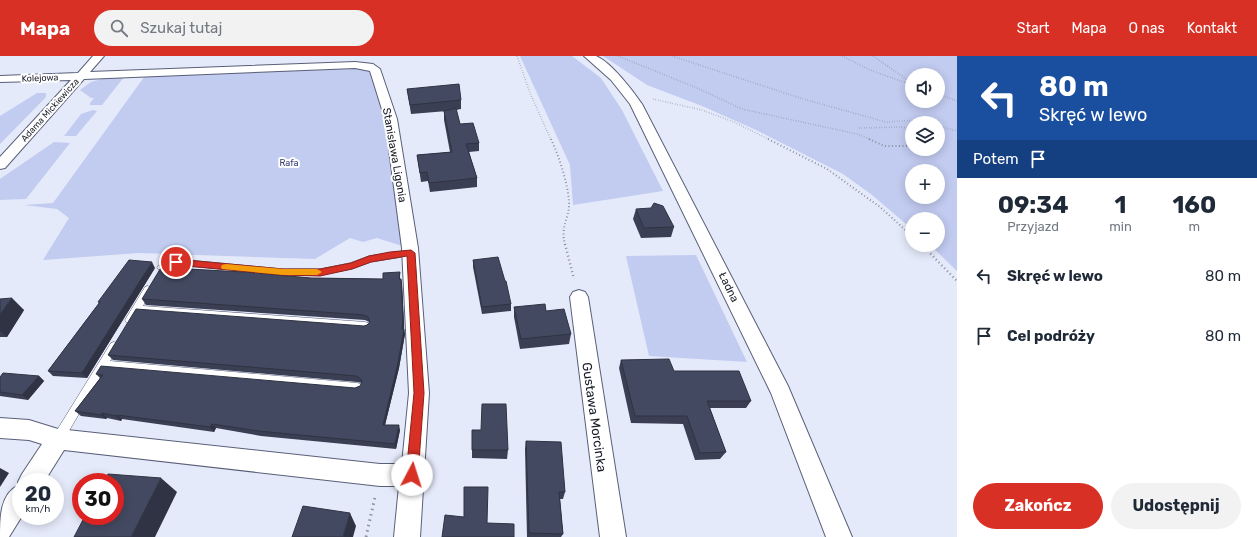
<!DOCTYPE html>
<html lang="pl">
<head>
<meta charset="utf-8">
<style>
	:root { --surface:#fff; --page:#f2f2f3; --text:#1f2937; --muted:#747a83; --accent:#d93025 }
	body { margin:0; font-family:Rubik,sans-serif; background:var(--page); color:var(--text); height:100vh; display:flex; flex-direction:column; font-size:15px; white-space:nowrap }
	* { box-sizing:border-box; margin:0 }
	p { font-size:13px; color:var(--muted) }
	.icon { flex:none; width:22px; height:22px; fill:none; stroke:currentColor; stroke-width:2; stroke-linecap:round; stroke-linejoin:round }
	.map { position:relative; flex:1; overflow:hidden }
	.sheet { display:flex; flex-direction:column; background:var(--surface); width:300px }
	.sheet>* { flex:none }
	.top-card { background:#1a4fa0; color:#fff; overflow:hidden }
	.controls { position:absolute; left:905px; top:12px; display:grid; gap:8px }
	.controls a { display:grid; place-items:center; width:40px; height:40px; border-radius:50%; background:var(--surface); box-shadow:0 2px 10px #0003; font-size:20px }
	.speed { position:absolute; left:12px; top:417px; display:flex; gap:8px; font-size:20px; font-weight:700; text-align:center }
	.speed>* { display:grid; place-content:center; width:52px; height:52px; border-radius:50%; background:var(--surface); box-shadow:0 2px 10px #0003; line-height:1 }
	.speed small { font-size:10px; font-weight:400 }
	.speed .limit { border:6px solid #d22; background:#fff; color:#111 }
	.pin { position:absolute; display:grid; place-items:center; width:34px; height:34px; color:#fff; margin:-17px; border:2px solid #fff; border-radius:50%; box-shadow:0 1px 4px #0007 }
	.me { position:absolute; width:44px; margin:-22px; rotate:5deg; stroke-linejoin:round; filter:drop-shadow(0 0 3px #0008) }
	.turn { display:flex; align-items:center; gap:14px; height:84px; padding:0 16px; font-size:18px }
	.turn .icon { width:52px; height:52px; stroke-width:2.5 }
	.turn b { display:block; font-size:28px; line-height:34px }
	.then { display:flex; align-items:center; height:38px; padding:0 16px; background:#0003; gap:8px; font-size:15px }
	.eta { display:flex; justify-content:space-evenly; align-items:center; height:68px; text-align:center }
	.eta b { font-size:24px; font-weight:700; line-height:28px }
	.button { display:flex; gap:8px; margin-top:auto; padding:8px 16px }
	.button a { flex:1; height:46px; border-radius:24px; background:var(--accent); color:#fff; font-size:16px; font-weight:700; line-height:46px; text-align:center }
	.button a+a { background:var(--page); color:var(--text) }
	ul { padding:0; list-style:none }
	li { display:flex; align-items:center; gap:12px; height:60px; padding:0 16px }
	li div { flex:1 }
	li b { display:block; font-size:15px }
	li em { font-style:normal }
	header { display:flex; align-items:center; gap:24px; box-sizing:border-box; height:56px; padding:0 20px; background:var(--accent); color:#fff }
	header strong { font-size:19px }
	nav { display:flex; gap:22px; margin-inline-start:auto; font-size:14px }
	.search { width:280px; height:36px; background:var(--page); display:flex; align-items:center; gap:10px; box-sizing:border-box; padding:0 14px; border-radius:22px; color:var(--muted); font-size:15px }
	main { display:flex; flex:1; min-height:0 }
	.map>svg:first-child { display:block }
	.green { fill:#c2cbf0; fill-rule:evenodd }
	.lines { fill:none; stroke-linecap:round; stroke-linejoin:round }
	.service-casing { stroke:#595f77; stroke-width:1 }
	.minor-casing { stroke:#595f77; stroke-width:2 }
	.path-far3 { stroke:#8d919f; stroke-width:1.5; stroke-dasharray:0.5 2; stroke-linecap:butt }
	.path-far2 { stroke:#8d919f; stroke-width:2; stroke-dasharray:1 2.5; stroke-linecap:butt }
	.path-far1 { stroke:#8d919f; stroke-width:2.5; stroke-dasharray:1 3; stroke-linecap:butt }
	.path { stroke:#8d919f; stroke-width:3; stroke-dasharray:1.5 4; stroke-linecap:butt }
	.service { fill:#fff; fill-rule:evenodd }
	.minor { fill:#fff; fill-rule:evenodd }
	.wall { fill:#3a3f53 }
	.shaded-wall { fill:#2f3343 }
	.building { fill:#434960; stroke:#2f3343 }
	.route { fill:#d93025; stroke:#8d1f18 }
	.slow { fill:#f59e0b }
	.labels { text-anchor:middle; stroke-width:4; stroke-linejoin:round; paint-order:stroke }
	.far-street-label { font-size:9px; fill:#191c26; stroke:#fff }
	.far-park-label { font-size:9px; fill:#333d77; stroke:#fff }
	.street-label { font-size:11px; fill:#191c26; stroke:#fff }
	.near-street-label { font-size:13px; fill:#191c26; stroke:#fff }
</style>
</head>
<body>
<header>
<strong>Mapa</strong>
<div class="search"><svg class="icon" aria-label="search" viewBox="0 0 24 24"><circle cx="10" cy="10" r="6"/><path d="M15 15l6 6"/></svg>Szukaj tutaj</div>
<nav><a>Start</a><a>Mapa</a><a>O nas</a><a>Kontakt</a></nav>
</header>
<main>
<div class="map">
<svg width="957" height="481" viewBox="0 0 957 481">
	<rect width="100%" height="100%" fill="#e5eafb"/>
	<!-- green -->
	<g class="green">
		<path d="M520 0H572L601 22 622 54 663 135 573 149 570 109Z"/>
		<path d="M603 0H957V215L930 189H938V163H912V173L872 139 843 118 756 74 702 50 647 29ZM912 19H938V45H912ZM912 67H938V93H912ZM912 115H938V141H912Z"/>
		<path d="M369 10 391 63 402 190 377 182 363 186 350 182 315 203 139 197 43 204 69 162 57 153 24 149 53 147 147 17Z"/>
		<path d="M109 21H124L102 49H90V47L94 42H91L80 34 91 26Z"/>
		<path d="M37 37H46V41L0 88V60Z"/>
		<path d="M93 54 97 55 76 80H64L81 58Z"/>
		<path d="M54 86 70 87 26 143 0 144V123Z"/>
		<path d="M696 199 747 306 649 300 626 200Z"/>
	</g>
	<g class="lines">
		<defs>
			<g id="service">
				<path d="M411 194 414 195 415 197 414 199 371 206 352 213 320 219H283L177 209 161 215 157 212 158 210 176 203 283 213H320L350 207 369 200Z"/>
				<path d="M148 230 152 233 143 250 365 266 368 267 370 270 368 273 365 274 139 257 133 267H127L125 264 145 231Z"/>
				<path d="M114 286 117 287 119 290 110 305 357 327 361 328 362 331 361 334 357 335 105 313 62 387 58 388 54 387 52 383 54 379 111 287Z"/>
			</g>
			<g id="minor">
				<path d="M93 0H104L90 16 355 6 373 8 380 13 397 63 418 192 429 337 420 481H394L399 430H380L64 394 44 426H21V460H22L9 481H0C0 461 0 438 19 429L18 426 22 418 42 388 29 384 0 382V362L29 364 58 373 380 408H402L409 337 402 192 385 63 370 15 355 12 84 23 5 112 0 113V101L71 24 0 26V20L78 17Z"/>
				<path d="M584 0C587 0 593 0 596 0 611 6 633 35 642 48L788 330 852 481H826L771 337 630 48 611 24Z"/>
				<path d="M579 234 585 236 588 241 626 481H600L570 241 573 236Z"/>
			</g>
		</defs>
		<!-- service casing -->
		<use href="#service" class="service-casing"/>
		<!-- minor casing -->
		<use href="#minor" class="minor-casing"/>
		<!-- path-far3 -->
		<g class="path-far3">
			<path d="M517 0 530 37 551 84"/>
			<path d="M618 0 697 32 742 53 857 78 871 84"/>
			<path d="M672 0 800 42 886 66 917 64 928 67"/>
			<path d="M842 0 870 14 912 29"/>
			<path d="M873 0 912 27"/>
			<path d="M938 38 957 45"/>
			<path d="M653 43 702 54 734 66 770 84"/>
			<path d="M938 70 957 75"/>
			<path d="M859 72 902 71 912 74"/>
			<path d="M938 82 940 83 938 84"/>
		</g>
		<!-- path-far2 -->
		<g class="path-far2">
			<path d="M551 83C559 100 568 128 569 146 570 162 560 169 565 189"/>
			<path d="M768 83 827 113 880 151 912 180"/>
			<path d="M869 83 884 90H912"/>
			<path d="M938 84 939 83"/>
		</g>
		<!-- path-far1 -->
		<g class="path-far1">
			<path d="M565 188 574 223"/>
			<path d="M922 189 957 225"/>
		</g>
		<!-- path -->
		<path class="path" d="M366 481 375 441"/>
		<!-- service -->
		<use href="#service" class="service"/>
		<!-- minor -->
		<use href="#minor" class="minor"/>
	</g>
	<!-- wall -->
	<g class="wall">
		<path d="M407 33 461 44V53L456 54 460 68 479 87V95L469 96 477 122V131L430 136 428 125 421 126 417 99 450 96 444 64V55H447L411 58Z"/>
		<path d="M636 153 674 171 671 181 641 182 633 163Z"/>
		<path d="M473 204 511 248V255L482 258 473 211Z"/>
		<path d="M190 210 192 213 311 222 383 223 400 216V223H401L402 228 404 269V273L405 278 399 312 385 369 400 374 396 393 261 380 216 372 214 376 122 363 121 365 107 362 106 363 81 360 75 355 100 322 96 318 355 332 360 330 362 327 357 326 113 304 108 299 364 270 367 269 369 266 365 264 146 249 142 243Z"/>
		<path d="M155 212 87 322 53 320 48 315 99 247 98 246Z"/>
		<path d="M0 243 24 254 7 281H0Z"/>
		<path d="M514 251 571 278 569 288 520 293 514 261Z"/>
		<path d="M621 304 674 315 751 345 746 352H710L726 396 720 403 695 404 683 368 631 367 619 312Z"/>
		<path d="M39 320 44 325 28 344 0 340V321Z"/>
		<path d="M472 374 508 394 507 403 472 402Z"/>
		<path d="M526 385 565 436 563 443H560L563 478 561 481H527L525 393Z"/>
	</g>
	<!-- shaded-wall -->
	<g class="shaded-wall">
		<path d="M152 206 155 212 87 322 82 317Z"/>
		<path d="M401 223 402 228 404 269 403 276 404 273 405 278 399 312 384 373 383 369 402 273Z"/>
		<path d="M12 242 24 254 7 281 0 275V259Z"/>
		<path d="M39 320 44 325 28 344 22 339Z"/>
		<path d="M102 357 107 362 106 363 101 359Z"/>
		<path d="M117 359 122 363 121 365 116 360Z"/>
		<path d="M212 368 216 372 214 376 210 371Z"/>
		<path d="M399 369 400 374 396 393 395 388Z"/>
		<path d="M0 412 9 417 0 431Z"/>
		<path d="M161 422 177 436 155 481H131Z"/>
		<path d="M350 457 356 470 353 481H343Z"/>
	</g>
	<!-- building -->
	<g class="building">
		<path d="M459 28 461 44 410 49 407 33Z"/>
		<path d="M456 52 460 68 473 67 479 87 466 88 477 122 429 127 427 116 420 117 417 99 452 96 444 55Z"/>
		<path d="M654 147 663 150 674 171 644 172 636 153 651 152Z"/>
		<path d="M498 201 505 225H506L511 248 482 251 473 204Z"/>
		<path d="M129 204 152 206 82 317 48 315 100 246H98Z"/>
		<path d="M167 208 190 210 188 213 244 216 311 222 383 223V217L400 216 399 223H401L403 264 402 273H404L398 307 383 369H399L395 388 258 375 212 368 210 371 117 359 116 360 102 357 101 359 75 355 103 319 96 318 101 310 355 332 360 330 362 326 361 323 356 320 108 299 136 253 364 270 367 269 370 266 368 261 364 259 142 243 162 210Z"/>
		<path d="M12 242 0 259V243Z"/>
		<path d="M545 248 546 255 564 253 571 278 521 283 514 251Z"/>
		<path d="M669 303 674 315H739L751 345H707L726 396 700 397 687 360H635L621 304Z"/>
		<path d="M3 317 39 320 22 339 0 336V321Z"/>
		<path d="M482 348H506L508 394H472V374H481Z"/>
		<path d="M526 385 561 386 565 436H559L563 478 529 477Z"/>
		<path d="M108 418 161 422 131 481H74L85 460H115V426H104Z"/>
		<path d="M464 431H488L487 467 514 468V481H442L445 459 464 461Z"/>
		<path d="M303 450 350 457 343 481H292Z"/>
	</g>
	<!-- route -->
	<path class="route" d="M411 194 415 197 424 337 418 419 417 423 412 425 408 423 406 419 414 337 407 200 371 206 352 213 320 220 283 219 176 209 172 206 176 203 283 213H320L351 207 369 200 390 196Z"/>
	<!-- slow -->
	<path class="slow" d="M226 208 283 213H317L322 216 317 219H283L222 213 221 211 222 209Z"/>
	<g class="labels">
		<!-- far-street labels -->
		<g class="far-street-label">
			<text transform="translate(40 22) rotate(-2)" y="3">Kolejowa</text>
			<text transform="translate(50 54) rotate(-48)" y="3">Adama Mickiewicza</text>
		</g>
		<!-- far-park labels -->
		<g class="far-park-label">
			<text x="289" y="110">Rafa</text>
		</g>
		<!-- street labels -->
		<g class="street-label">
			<text transform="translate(395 99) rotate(80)" y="4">Stanisława Ligonia</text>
			<text transform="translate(729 231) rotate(64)" y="4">Ładna</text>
		</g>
		<!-- near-street labels -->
		<g class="near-street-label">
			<text transform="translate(595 361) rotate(82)" y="5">Gustawa Morcinka</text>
		</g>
	</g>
</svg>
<div class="controls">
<a><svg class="icon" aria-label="sound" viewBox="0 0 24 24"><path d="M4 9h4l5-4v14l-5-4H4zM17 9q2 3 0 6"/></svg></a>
<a><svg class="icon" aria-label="layers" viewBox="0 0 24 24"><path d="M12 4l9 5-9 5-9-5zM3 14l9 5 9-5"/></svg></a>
<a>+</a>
<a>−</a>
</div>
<div class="speed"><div>20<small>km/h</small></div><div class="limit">30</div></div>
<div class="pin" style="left:176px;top:206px;background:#d93025"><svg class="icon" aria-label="arrive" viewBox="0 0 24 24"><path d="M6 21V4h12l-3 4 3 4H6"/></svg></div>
<svg class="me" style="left:412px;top:419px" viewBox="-20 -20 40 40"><circle r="19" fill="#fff"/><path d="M0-13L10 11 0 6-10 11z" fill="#d93025"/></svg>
</div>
<section class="sheet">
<div class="top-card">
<div class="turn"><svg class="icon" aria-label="left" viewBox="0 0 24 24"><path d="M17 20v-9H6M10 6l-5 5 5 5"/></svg><div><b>80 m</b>Skręć w lewo</div></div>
<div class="then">Potem<svg class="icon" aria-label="arrive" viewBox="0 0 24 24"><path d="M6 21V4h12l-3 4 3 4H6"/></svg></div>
</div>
<div class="eta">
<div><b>09:34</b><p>Przyjazd</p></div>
<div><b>1</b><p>min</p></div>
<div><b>160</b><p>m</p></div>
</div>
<ul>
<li><svg class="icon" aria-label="left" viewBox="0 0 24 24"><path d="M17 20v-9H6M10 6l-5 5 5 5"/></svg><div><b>Skręć w lewo</b></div><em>80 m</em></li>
<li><svg class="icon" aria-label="arrive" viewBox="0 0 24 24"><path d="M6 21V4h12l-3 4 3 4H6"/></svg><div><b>Cel podróży</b></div><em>80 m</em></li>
</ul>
<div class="button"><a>Zakończ</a><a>Udostępnij</a></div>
</section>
</main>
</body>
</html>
